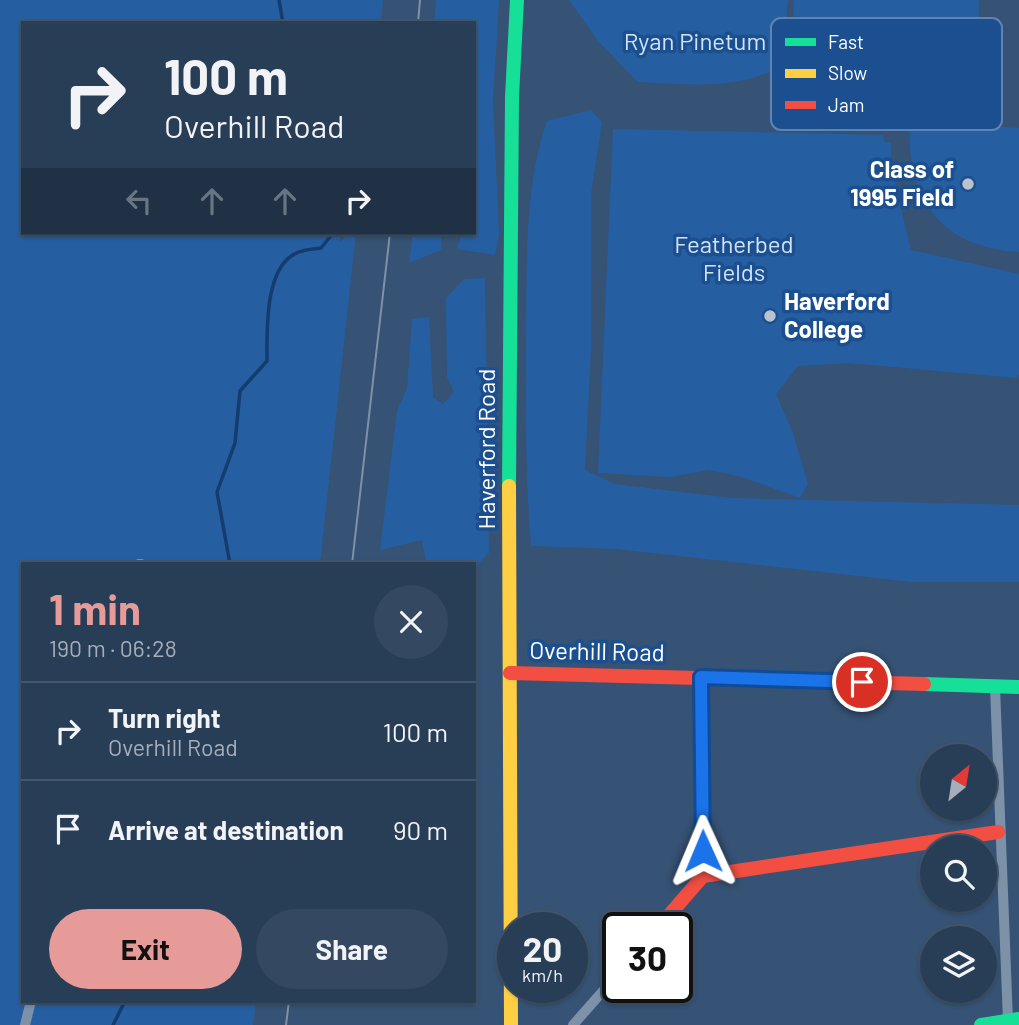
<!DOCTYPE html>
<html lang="en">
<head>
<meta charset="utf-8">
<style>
	:root { --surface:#283e57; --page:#344961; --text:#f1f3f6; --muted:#a5aeba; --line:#44576d; --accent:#e69b98 }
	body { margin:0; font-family:Barlow,sans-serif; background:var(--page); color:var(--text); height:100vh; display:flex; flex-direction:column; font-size:26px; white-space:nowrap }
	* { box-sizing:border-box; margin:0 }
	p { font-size:23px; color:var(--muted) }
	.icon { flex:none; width:38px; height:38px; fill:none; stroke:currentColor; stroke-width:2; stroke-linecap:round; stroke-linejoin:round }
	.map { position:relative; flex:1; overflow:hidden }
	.panel { position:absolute; left:21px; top:562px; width:455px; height:441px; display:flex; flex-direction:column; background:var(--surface); border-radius:0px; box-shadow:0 2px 5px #0004,0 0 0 2px var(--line) }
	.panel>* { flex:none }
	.banner { position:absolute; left:21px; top:21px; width:455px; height:214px; border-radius:0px; box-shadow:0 2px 5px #0004,0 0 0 2px var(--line); background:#283e57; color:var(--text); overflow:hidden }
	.needle { width:46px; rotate:30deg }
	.fabs { position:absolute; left:920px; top:744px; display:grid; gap:14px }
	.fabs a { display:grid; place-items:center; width:77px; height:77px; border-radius:50%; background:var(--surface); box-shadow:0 2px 5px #0004,0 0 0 2px var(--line); font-size:35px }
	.speed { position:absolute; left:497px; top:912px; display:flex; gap:14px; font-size:35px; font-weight:700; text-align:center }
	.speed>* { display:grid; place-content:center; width:91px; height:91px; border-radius:50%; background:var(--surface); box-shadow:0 2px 5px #0004,0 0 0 2px var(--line); line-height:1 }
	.speed small { font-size:18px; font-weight:400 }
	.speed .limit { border:4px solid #111; border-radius:10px; background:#fff; color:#111 }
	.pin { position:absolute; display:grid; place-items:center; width:60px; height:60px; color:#fff; margin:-30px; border:4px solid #fff; border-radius:50%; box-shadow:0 2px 7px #0007 }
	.me { position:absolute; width:77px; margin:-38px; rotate:359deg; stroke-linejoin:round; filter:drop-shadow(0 0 5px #0008) }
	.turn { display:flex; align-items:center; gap:24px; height:147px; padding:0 28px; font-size:32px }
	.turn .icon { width:91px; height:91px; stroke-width:2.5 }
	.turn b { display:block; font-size:49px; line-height:60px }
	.lanes { display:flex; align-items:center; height:66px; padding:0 28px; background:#0003; justify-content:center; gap:35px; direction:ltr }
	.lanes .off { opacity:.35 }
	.round { display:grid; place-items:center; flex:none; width:74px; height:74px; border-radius:37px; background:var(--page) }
	.overview { display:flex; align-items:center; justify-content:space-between; height:119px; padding:0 28px }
	h1 { font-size:42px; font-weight:700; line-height:52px; color:var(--accent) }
	.button { display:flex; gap:14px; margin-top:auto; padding:14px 28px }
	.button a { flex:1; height:80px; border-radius:42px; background:var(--accent); color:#111; font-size:28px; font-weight:700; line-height:80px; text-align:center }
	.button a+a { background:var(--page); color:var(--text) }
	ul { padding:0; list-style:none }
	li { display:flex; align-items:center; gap:21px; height:98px; padding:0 28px; border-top:2px solid var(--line) }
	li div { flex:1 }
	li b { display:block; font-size:26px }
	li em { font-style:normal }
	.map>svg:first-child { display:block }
	.green { fill:#265fa1 }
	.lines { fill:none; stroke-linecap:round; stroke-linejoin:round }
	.stream { stroke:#153c6e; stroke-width:3.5 }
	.street { stroke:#7d92a8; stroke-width:10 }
	.fast { stroke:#16e098; stroke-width:14 }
	.slow { stroke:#ffcf43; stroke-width:14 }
	.jam { stroke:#f24e42; stroke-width:14 }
	.tram { stroke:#7e92a7; stroke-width:2 }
	.route-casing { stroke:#114b97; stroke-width:18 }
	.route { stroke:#1a73e8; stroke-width:12 }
	.poi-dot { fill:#b9c2ce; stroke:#1b4f8f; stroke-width:2.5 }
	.labels { text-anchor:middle; stroke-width:7; stroke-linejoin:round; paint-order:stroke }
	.park-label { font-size:24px; fill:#cfe3fa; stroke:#1b4f8f }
	.poi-label { font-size:24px; font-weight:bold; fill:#fff; stroke:#1b4f8f; text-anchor:end }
	.street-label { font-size:24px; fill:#fff; stroke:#1b4f8f }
	.key { fill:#1b4f8f; stroke:#5f84b1; stroke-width:2 }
	.key-label { font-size:19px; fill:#fff }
</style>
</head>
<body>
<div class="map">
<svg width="1019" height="1025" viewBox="0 0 1019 1025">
	<rect width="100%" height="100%" fill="#365274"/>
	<!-- green -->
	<g class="green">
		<path d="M0 0H383L381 23H23V233H340V242L350 233H356L320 563 23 564V1001H256L253 1025H0Z"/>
		<path d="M436 0H499L493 102 499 234 495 255 457 249 462 233H474V23H434Z"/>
		<path d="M569 0H788L781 67C733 91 690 84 638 82L598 41Z"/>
		<path d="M794 0H979L977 77 801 72 791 58Z"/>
		<path d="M591 110 602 122 591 194V350L585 470 615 484 732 498 1019 505V582H912L617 549 531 546C525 475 526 403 526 332 527 263 524 187 547 121Z"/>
		<path d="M910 121 1019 128V252C939 247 906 198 910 121Z"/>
		<path d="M613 129 883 135 885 142H891V166L911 250 1019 274V375L1016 378 849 363 798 366 776 394 793 433 808 484 800 498 742 477 709 470 670 477 598 473Z"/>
		<path d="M413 233H441V250L409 263Z"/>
		<path d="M485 278 489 553 474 568V564L426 563 422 540 380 550 397 411 407 388 412 319 429 317 433 397 443 404 454 392 447 377 446 298 464 279Z"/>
	</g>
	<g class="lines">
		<!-- stream -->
		<g class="stream">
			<path d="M279 0 283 23"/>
			<path d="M230 564 217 492 235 443 240 391 267 361C267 331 264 264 299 252 306 249 314 249 321 248L333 233"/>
			<path d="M113 1025 125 1001"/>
		</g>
		<!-- street -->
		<g class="street">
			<path d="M139 564H141"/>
			<path d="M701 677 703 876"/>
			<path d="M995 687 1008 1021"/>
			<path d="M25 1025 31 1001"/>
			<path d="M573 1025 618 974"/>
		</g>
		<!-- fast -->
		<g class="fast">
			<path d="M509 486 512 97 517 0"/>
			<path d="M924 684 1019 687"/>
			<path d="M981 1025 1019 1019"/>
		</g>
		<!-- slow -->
		<path class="slow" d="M509 486 511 1025"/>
		<!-- jam -->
		<g class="jam">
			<path d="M510 673 924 684"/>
			<path d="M658 928 703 876 998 832"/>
		</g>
		<!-- tram -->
		<g class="tram">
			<path d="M418 23 420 0"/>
			<path d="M352 564 390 233"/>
			<path d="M286 1025 289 1001"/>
		</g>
	</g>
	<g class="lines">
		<defs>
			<path id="route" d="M703 851 701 677 862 682"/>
		</defs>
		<!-- route casing -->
		<use href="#route" class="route-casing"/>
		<!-- route -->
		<use href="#route" class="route"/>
	</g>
	<!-- markers -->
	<g class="poi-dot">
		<circle cx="968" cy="184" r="7"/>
		<circle cx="770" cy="316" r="7"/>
	</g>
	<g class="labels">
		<!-- park labels -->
		<g class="park-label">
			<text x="695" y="50">Ryan Pinetum</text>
			<text x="734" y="253">Featherbed<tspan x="734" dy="28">Fields</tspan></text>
		</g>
		<!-- poi labels -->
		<g class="poi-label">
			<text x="954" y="178">Class of<tspan x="954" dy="28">1995 Field</tspan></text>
			<text x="784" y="310" text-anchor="start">Haverford<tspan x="784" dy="28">College</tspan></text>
		</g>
		<!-- street labels -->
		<g class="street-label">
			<text transform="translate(487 449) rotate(-90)" y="8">Haverford Road</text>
			<text transform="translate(597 652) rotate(1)" y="8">Overhill Road</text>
		</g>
	</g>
	<!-- legend -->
	<rect x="771" y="18" width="231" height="112" rx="10" class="key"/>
	<rect x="785" y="38" width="31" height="8" fill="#16e098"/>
	<rect x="785" y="69" width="31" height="9" fill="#ffcf43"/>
	<rect x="785" y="101" width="31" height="8" fill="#f24e42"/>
	<g class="key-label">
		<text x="828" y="49">Fast</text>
		<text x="828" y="80">Slow</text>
		<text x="828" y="112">Jam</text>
	</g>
</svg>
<div class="fabs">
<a><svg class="needle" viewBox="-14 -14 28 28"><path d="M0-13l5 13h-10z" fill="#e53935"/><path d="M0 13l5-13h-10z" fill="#a5aeba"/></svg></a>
<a><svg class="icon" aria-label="search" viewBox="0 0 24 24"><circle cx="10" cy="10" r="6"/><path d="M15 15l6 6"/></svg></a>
<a><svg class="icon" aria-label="layers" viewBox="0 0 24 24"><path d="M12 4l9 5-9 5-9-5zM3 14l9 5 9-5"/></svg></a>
</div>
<div class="speed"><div>20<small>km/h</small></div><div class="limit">30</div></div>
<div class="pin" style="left:862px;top:682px;background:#d93025"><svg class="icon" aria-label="arrive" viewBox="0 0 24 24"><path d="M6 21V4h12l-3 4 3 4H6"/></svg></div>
<svg class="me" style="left:703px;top:851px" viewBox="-20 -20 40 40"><path d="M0-17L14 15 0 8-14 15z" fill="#1a73e8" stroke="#fff" stroke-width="4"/></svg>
<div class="banner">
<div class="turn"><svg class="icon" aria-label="right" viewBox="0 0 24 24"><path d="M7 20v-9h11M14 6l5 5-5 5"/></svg><div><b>100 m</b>Overhill Road</div></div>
<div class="lanes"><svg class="icon off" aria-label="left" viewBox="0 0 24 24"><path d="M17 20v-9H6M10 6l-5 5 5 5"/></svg><svg class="icon off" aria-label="ahead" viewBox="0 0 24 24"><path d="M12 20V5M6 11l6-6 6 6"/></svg><svg class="icon off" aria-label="ahead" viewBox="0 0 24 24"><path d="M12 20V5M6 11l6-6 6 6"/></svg><svg class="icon" aria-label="right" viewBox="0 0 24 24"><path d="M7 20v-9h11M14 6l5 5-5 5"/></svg></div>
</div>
<section class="panel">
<div class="overview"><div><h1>1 min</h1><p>190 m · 06:28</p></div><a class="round"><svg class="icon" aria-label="close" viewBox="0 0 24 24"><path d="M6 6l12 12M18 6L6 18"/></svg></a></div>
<ul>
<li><svg class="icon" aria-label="right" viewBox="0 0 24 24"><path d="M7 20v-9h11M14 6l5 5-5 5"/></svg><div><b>Turn right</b><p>Overhill Road</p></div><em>100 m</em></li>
<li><svg class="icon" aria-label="arrive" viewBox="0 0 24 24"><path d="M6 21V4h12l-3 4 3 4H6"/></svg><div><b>Arrive at destination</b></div><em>90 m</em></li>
</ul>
<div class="button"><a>Exit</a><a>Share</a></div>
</section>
</div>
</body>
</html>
